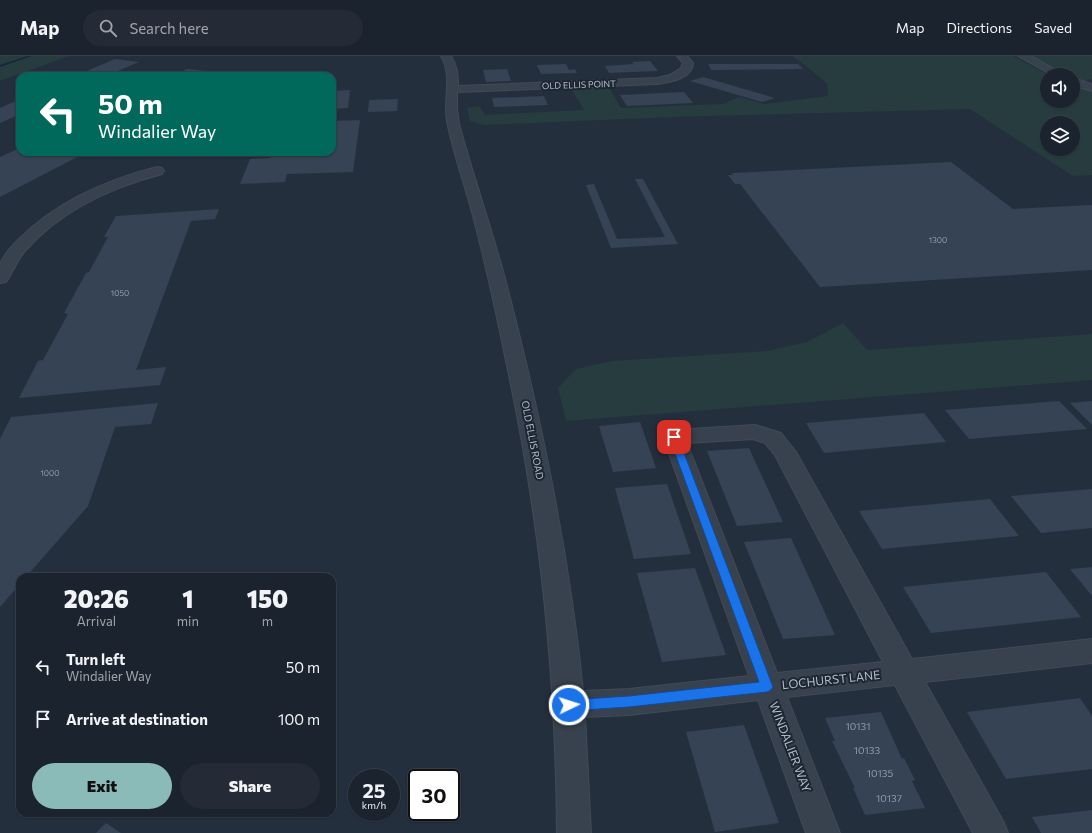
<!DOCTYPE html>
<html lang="en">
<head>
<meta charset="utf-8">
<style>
	:root { --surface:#1b232e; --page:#242b36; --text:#f1f3f6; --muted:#a0a4aa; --line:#39404a; --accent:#8bbbb9 }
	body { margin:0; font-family:Commissioner,sans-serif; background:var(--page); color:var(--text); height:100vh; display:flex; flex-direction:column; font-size:15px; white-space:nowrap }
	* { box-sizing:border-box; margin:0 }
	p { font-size:13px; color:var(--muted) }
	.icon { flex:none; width:22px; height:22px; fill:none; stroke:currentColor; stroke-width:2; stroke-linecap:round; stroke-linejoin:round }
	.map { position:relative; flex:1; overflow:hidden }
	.sheet { position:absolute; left:16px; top:517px; width:320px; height:244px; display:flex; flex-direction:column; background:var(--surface); border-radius:12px; box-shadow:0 1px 3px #0004,0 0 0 1px var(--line) }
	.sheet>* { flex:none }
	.guide { position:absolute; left:16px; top:16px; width:320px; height:84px; border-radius:12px; box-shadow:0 1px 3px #0004,0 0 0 1px var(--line); background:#00695c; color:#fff; overflow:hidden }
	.fabs { position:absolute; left:1040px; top:12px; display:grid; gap:8px }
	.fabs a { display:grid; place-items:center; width:40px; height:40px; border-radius:50%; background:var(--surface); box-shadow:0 1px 3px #0004,0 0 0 1px var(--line); font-size:20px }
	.speed { position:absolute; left:348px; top:713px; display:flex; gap:8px; font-size:20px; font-weight:700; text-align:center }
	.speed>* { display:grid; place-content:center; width:52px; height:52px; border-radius:50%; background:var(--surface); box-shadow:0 1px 3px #0004,0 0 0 1px var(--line); line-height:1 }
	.speed small { font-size:10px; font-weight:400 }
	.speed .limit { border:2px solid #111; border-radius:6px; background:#fff; color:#111 }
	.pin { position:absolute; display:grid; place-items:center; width:34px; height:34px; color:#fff; margin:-17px; border-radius:8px; box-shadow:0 2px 6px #0006 }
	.me { position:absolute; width:44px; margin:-22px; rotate:86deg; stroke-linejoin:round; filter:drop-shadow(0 0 3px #0008) }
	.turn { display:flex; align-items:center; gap:14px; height:84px; padding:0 16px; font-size:18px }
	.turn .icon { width:52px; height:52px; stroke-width:2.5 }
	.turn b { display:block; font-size:28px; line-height:34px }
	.eta { display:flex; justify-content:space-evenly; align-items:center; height:68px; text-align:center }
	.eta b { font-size:24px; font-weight:800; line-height:28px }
	.action { display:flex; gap:8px; margin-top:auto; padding:8px 16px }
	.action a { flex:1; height:46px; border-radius:24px; background:var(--accent); color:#111; font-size:16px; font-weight:800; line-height:46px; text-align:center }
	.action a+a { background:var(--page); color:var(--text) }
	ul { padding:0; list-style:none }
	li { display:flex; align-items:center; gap:12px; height:52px; padding:0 16px }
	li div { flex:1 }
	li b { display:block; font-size:15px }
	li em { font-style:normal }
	header { display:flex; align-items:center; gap:24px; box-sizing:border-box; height:56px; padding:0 20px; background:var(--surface); border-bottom:1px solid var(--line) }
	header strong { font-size:19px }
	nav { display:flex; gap:22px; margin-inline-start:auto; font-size:14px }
	.search { width:280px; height:36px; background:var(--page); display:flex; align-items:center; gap:10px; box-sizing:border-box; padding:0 14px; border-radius:22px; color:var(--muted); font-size:15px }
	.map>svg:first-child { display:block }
	.green { fill:#263c3f; fill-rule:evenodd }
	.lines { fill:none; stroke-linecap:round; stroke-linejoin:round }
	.stream { fill:#17263c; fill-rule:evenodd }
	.building { fill:#364354 }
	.minor-casing { stroke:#414a57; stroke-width:2 }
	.minor { fill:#38414e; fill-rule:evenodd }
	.route { fill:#1a73e8; stroke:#114b97 }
	.labels { text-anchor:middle; stroke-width:4; stroke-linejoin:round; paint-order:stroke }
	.number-label { font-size:8px; fill:#929caa }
	.far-street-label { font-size:9px; fill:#b4bcc9; stroke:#1d2633 }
	.street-label { font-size:10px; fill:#b4bcc9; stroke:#1d2633 }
	.near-number-label { font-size:10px; fill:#929caa }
	.near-street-label { font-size:12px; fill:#b4bcc9; stroke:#1d2633 }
</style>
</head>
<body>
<header>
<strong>Map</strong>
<div class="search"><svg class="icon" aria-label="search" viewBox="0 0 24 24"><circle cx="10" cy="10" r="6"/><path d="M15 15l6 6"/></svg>Search here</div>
<nav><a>Map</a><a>Directions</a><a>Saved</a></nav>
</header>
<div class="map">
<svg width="1092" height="777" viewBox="0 0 1092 777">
	<rect width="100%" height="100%" fill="#242f3e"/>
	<!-- green -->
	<g class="green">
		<path d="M0 0H69L0 25Z"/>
		<path d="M793 0H1013L1049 19H1047V45H1073V30L1092 35V119L1073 120 970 53 672 61 484 69 470 65 467 52 479 50 485 59 584 54 570 31 608 30 621 52 723 48 739 41 764 48 828 40 827 27ZM1047 67H1073V93H1047Z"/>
		<path d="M1031 0H1092V23L1082 26 1073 21V19H1069Z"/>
		<path d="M843 267 867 294 1092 278V324L566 365 558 332 576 313 612 305 767 295 807 286Z"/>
	</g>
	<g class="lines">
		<!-- stream -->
		<path class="stream" d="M28 0H32L0 11V9Z"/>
	</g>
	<!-- building -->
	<g class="building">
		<path d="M115 3 139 6 106 20H75Z"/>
		<path d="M650 5 658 15 609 17 605 10 634 8 632 6Z"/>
		<path d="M566 8 569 14 575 13 577 17 541 18 537 9Z"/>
		<path d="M708 8H798L803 13 711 14Z"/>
		<path d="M187 13 247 19V20H173Z"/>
		<path d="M507 13 511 25 486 26 483 14Z"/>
		<path d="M703 21 775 42 762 46 690 25Z"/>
		<path d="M350 34 348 52 332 53V35Z"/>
		<path d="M684 36 693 47 627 50 620 39Z"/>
		<path d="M544 40 548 49 494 51 492 42Z"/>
		<path d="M20 43V58L0 67V52Z"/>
		<path d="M398 43 397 55 368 56 369 44Z"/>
		<path d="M360 64 353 116 287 118 285 126 240 128 250 103 270 102 272 96H332V65Z"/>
		<path d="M20 92V96H87L0 141V101Z"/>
		<path d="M951 106 1013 153 1092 149V214L820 231 740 128H735L728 119H733L732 117Z"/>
		<path d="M635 123H643L678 188 611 192 586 129 594 128 617 183 665 181Z"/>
		<path d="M219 153 215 163 191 165 136 314 166 311 160 329 19 342 38 305 43 304 68 258 64 257 86 217 89 216 108 181H104L116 160Z"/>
		<path d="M1059 345 1087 373 969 383 945 354Z"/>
		<path d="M1092 345V369L1070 347Z"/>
		<path d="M158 347 151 368 115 371 88 450 26 521H20V528L0 551V383L11 361Z"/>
		<path d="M924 357 946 386 824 397 806 367Z"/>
		<path d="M640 366 656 412 613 416 599 370Z"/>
		<path d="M749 392 783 466 737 470 707 395Z"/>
		<path d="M667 428 691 498 634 503 615 432Z"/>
		<path d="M1092 433V472L1041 477 1011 440Z"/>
		<path d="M990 443 1019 480 882 493 859 455Z"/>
		<path d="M791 482 835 579 783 583 744 486Z"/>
		<path d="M1092 511V540L1070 513Z"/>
		<path d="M695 512 726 599 662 606 637 517Z"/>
		<path d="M1046 516 1081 561 931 577 903 531Z"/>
		<path d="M1080 642 1092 660V713L1006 723 967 656Z"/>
		<path d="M881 656 902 703 904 702 915 724 912 725 925 752 865 759 853 732H855L832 685H835L825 662Z"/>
		<path d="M744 669 779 767 715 776 686 676Z"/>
		<path d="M1092 754V777H1041L1032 761Z"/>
		<path d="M106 767 121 777H96Z"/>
	</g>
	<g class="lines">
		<defs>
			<g id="minor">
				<path d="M441 0H451C457 10 458 18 458 30L657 22 670 19 681 12 683 7 677 0H687L693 7C693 23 669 26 657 28L457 36V53L459 68C473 119 490 168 504 219 540 356 569 494 583 635L629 633 749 620 663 381 666 376 674 374 755 369 781 377 796 396 912 603 1092 583V607L925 626 1003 765 1008 777H973L895 629 787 641 840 777H806L758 644 629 659 585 661 591 777H557C556 616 540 462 506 305 496 255 485 205 472 156 464 126 453 96 447 65 443 43 453 20 441 0ZM753 383 765 387 775 399 883 606 777 617 687 387Z"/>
				<path d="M1018 0H1031L1065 19H1052Z"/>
				<path d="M1073 22 1092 28V35L1073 29Z"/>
				<path d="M157 111 162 112 164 115 162 118C112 131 60 155 25 195 17 204 13 216 6 226L0 227C0 221 0 214 0 209 2 200 12 190 18 184 56 146 106 124 157 111Z"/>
			</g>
		</defs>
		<!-- minor casing -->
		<use href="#minor" class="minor-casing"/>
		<!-- minor -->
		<use href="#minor" class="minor"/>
	</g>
	<!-- route -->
	<path class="route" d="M674 378 678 381 773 631 771 634 767 636 629 651 569 655 565 653 563 649 565 646 569 644 629 640 759 626 669 381Z"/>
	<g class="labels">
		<!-- number labels -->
		<g class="number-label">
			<text x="938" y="187">1300</text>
			<text x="120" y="240">1050</text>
			<text x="50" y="420">1000</text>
		</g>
		<!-- far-street labels -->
		<g class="far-street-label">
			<text transform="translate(579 29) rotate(-2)" y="3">OLD ELLIS POINT</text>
		</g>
		<!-- street labels -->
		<g class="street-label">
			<text transform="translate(533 384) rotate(79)" y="4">OLD ELLIS ROAD</text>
		</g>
		<!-- near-number labels -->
		<g class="near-number-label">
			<text x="858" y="674">10131</text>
			<text x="867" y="698">10133</text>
			<text x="880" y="721">10135</text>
			<text x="889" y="746">10137</text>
		</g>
		<!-- near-street labels -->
		<g class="near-street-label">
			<text transform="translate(831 624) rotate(-6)" y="4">LOCHURST LANE</text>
			<text transform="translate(790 691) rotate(69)" y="4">WINDALIER WAY</text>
		</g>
	</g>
</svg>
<div class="fabs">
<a><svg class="icon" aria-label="sound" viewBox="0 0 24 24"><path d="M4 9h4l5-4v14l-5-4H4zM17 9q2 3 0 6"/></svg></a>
<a><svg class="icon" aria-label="layers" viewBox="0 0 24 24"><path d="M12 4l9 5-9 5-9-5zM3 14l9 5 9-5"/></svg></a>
</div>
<div class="speed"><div>25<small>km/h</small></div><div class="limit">30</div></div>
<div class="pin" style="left:674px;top:381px;background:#d93025"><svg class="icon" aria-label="arrive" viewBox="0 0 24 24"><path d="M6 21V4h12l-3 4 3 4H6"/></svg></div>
<svg class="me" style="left:569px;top:649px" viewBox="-20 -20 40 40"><circle r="17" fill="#1a73e8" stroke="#fff" stroke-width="3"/><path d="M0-11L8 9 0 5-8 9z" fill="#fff"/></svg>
<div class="guide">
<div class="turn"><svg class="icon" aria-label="left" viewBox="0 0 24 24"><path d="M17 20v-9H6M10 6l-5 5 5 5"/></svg><div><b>50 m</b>Windalier Way</div></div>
</div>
<section class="sheet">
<div class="eta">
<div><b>20:26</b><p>Arrival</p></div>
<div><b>1</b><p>min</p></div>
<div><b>150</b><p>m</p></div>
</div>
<ul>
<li><svg class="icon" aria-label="left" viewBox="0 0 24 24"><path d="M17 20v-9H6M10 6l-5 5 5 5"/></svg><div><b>Turn left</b><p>Windalier Way</p></div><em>50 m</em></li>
<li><svg class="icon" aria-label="arrive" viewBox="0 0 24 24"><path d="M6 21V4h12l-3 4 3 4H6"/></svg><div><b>Arrive at destination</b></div><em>100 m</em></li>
</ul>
<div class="action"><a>Exit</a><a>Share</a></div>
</section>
</div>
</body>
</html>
